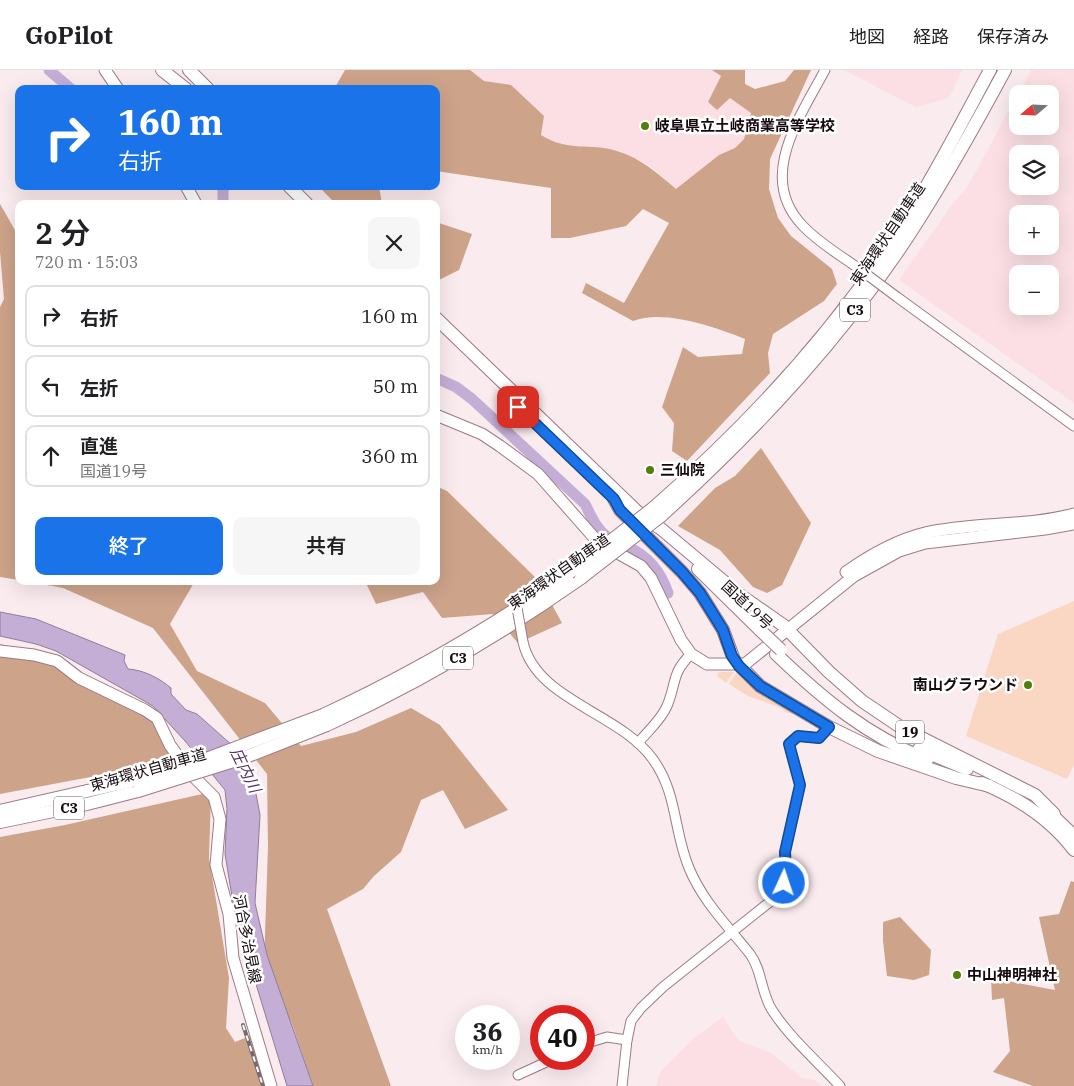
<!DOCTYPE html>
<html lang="ja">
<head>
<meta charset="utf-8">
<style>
	:root { --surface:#fff; --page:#f6f6f6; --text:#202124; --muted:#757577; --line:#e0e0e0; --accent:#1a73e8 }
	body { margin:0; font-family:"IBM Plex Serif","Noto Sans JP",serif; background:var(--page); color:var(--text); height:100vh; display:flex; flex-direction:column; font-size:19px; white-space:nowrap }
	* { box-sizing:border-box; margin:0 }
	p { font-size:16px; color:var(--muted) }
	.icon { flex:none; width:28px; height:28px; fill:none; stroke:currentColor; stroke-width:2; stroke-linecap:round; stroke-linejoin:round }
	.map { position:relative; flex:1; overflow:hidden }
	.sheet { position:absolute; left:15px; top:130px; width:425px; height:385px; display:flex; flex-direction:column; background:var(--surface); border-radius:10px; box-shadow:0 5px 20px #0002 }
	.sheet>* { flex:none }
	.hud { position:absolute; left:15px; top:15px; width:425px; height:105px; border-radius:10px; box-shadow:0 5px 20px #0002; background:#1a73e8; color:#fff; overflow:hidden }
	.needle { width:32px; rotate:251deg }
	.buttons { position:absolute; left:1009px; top:15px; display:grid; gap:10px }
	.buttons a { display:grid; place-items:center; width:50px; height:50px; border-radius:10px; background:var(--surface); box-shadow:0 5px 20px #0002; font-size:25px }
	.speed { position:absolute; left:455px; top:935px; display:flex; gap:10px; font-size:25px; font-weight:700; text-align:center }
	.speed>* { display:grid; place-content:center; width:65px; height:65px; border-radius:50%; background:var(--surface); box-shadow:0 5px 20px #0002; line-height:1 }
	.speed small { font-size:12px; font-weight:400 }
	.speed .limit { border:8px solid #d22; background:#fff; color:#111 }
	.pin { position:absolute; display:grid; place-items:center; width:42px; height:42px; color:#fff; margin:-21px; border-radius:10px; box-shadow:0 2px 8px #0006 }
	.me { position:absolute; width:55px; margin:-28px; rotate:3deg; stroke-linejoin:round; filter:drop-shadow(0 0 4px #0008) }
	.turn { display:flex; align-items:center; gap:18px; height:105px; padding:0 20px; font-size:22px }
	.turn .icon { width:65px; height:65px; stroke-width:2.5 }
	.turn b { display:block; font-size:35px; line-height:42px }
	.round { display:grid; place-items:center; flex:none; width:52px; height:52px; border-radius:10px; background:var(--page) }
	.head { display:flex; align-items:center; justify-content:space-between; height:85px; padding:0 20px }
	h1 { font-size:30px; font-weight:600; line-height:38px }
	.button { display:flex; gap:10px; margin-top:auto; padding:10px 20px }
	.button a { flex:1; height:58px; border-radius:10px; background:var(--accent); color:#fff; font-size:20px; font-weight:600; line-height:58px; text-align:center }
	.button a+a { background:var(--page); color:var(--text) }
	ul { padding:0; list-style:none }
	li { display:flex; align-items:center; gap:15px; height:62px; margin:0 10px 8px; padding:0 10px; border:2px solid var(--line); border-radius:10px }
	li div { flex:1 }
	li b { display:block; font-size:19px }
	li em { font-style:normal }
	header { display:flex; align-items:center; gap:30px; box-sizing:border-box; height:70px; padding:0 25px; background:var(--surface); border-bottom:1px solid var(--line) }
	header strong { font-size:24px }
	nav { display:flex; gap:28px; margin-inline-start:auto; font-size:18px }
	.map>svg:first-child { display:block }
	.built { fill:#fbdfe5; fill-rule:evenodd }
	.green { fill:#f9d7c3 }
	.forest { fill:#cda38a }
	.water { fill:#c4aed6; stroke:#907d9a }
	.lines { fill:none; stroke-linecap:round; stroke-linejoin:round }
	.river { stroke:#c4aed6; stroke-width:11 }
	.minor-casing { stroke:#9d7b84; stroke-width:11 }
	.major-casing { stroke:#9d7b84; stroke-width:13 }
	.highway-casing { stroke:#9d7b84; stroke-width:14 }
	.minor { stroke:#fff; stroke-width:9 }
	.major { stroke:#fff; stroke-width:11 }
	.highway { stroke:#fff; stroke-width:12 }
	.rail-casing { stroke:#796c70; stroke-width:4 }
	.rail { stroke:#fff; stroke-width:2; stroke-dasharray:5.5; stroke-linecap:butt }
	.minor-bridge-casing { stroke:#9d7b84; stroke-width:11; stroke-linecap:butt }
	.highway-bridge-casing { stroke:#9d7b84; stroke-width:14; stroke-linecap:butt }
	.minor-bridge { stroke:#fff; stroke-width:9 }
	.highway-bridge { stroke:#fff; stroke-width:12 }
	.route-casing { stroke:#114b97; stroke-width:12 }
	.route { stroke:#1a73e8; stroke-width:9 }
	.poi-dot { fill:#527f08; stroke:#fff; stroke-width:2 }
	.labels { text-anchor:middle; stroke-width:5; stroke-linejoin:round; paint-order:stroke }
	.shield { fill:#fff; stroke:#5c5456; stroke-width:1 }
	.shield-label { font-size:14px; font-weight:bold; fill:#160a0e }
	.poi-label { font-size:15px; font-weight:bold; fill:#160a0e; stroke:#fff; text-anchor:start }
	.street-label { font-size:15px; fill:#160a0e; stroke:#fff }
	.water-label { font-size:16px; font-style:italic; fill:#533568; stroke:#fff }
</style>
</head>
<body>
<header>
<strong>GoPilot</strong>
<nav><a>地図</a><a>経路</a><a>保存済み</a></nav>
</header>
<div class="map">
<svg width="1074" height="1016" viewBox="0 0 1074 1016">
	<rect width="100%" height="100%" fill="#faebee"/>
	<!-- built -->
	<g class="built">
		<path d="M470 0H712L721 6 708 32 730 28 751 43 744 69 735 78 719 85 676 119 649 95 617 80 557 75 541 65 544 46 511 16 484 11Z"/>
		<path d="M844 0H962L949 28 916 37Z"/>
		<path d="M1031 0H1074V333L899 210 954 132 967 118 1017 25 1018 56H1050V24H1018ZM1018 84H1050V116H1018ZM1018 144H1050V176H1018ZM1018 204H1050V236H1018Z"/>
		<path d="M723 947 738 970 771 983 802 1008 814 1010 822 1016H656L660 1002 694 968Z"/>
	</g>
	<!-- green -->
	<g class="green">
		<path d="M1074 531V695L1067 709 966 666 998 564Z"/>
		<path d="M719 602H734L726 613 717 606Z"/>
		<path d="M736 603 741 605 807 648 785 642 781 638 748 626 729 614Z"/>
	</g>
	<!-- forest -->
	<g class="forest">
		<path d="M345 0H470L484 11 511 15 544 46 541 65C570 83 589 72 617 81 641 88 658 104 676 119L719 85 735 78 744 69 751 43 730 28 717 40 708 32 721 6 712 0H745V14L755 19 785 11 794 0H811L770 89 769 119 778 148 791 166 832 199 837 214 824 231 773 264 768 283 770 303 687 391 672 381 674 353 662 337 683 277 698 287 742 284 745 269C715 257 664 239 633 251L582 223 586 213 624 233 669 153 643 139 626 156 570 168H551V118L436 101V19H334Z"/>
		<path d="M318 116H379L382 134H336Z"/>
		<path d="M0 134 19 167V510L0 507V237L4 229 0 182Z"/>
		<path d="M436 152 472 164 459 200 439 210H436Z"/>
		<path d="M761 378 811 453 782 515 767 523 753 517 720 480 678 456 715 418 735 406Z"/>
		<path d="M436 416 447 421 539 511 562 553 518 573 493 544 442 548 423 522 376 534 365 511H436Z"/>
		<path d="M26 511H195L170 554 197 601 265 633 301 676 356 662 411 638 440 655 508 740 465 759 443 720 421 730 401 782 374 806 363 819 327 839 391 1016H313L292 954 264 894 268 777 267 704 153 558 63 518Z"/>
		<path d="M0 574 59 591 142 637 181 690 0 724Z"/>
		<path d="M211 722 209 788 229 908 226 958 235 972 258 963 276 1016H0V767L65 755Z"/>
		<path d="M1071 811 1074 812V1016H1033L993 1002 1010 981 1004 928 992 930 991 908 1055 920 1039 847 1059 844Z"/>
		<path d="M900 847 931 880 929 905 914 910 887 906 883 871V852Z"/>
	</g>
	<!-- water -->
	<path class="water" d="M0 542 36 549 125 585 124 591 128 599C144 600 159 608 171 618V624L186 640 197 644 233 676 254 713 260 745 255 833 267 885 313 1016H287L235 845 225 784 227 739 225 720 185 671 153 636 56 581 36 574 0 566Z"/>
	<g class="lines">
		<!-- river -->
		<g class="river">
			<path d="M49 0 71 19"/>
			<path d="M223 116V134"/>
			<path d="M436 308 456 317 472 329 585 434C591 446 596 458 607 467 612 472 621 474 628 477 648 486 661 502 668 523"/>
		</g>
		<defs>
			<g id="minor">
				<path d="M825 0C800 47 756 108 803 156 819 173 840 185 858 198"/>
				<path d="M897 227 1074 356"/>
				<path d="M523 572C536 630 618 642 652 688 678 723 673 760 689 798 703 832 728 856 750 884 762 900 761 923 772 940 790 968 818 992 840 1016"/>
				<path d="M638 673C648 661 661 650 667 636 677 612 671 604 691 584"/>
				<path d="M584 974 607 967 627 970"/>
				<path d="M518 1005 553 989"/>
				<path d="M622 1016 627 970 631 951 641 938 663 917 771 831 779 822 786 804 785 782 800 715 789 674 798 666 819 668 829 657"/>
			</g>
			<g id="major">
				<path d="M105 0 118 19"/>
				<path d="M186 116 196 134"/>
				<path d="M436 345 482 364 500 376 538 404 598 472 641 496 651 508 681 570 691 584 707 594H745L854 506 899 481 925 473 1045 459 1074 454"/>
				<path d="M846 502C870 485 896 470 925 463 974 452 1025 457 1074 444"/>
				<path d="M0 581 34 585 57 591 79 608 145 640 157 648 170 675 188 701 214 727 220 749 216 795 229 844 233 888 271 1016"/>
			</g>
			<g id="highway">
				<path d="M162 0 186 19"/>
				<path d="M189 0 208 19"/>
				<path d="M289 116 307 134"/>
				<path d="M436 248 649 453"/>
				<path d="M614 429 620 440 682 502 700 523 723 560 734 590 760 616 829 657 878 681 956 708 990 716"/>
				<path d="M652 439C749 355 838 258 907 149 937 101 963 50 990 0"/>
				<path d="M661 446C757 359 846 264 916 154 948 104 977 52 1005 0"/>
				<path d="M645 449 660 458 740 525 783 555 829 602 862 631 902 658 1035 725 1054 744"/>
				<path d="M698 499 760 560"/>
				<path d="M776 584C824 630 865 664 927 690"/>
				<path d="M323 645C409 605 491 558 569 503"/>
				<path d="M327 655C417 614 500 565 581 508"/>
				<path d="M919 679 967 699"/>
				<path d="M982 713C1018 728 1050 748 1074 780"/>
				<path d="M1047 740 1074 766"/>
				<path d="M0 741 131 711"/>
				<path d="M0 752 87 734 138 721"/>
			</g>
		</defs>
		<!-- minor casing -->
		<use href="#minor" class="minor-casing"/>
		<!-- major casing -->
		<use href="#major" class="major-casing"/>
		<!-- highway casing -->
		<use href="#highway" class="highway-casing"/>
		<!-- minor -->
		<use href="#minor" class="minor"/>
		<!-- major -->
		<use href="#major" class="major"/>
		<!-- highway -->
		<use href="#highway" class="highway"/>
		<defs>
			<path id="rail" d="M243 955 263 1016"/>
		</defs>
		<!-- rail casing -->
		<use href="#rail" class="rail-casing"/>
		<!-- rail -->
		<use href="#rail" class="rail"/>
		<defs>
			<g id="minor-bridge">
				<path d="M858 198 897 227"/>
				<path d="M516 532 523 572"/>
			</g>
			<g id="highway-bridge">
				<path d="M569 503 652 439"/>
				<path d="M581 508 661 446"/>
				<path d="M760 560 781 580"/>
				<path d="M131 711 206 689 323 645"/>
				<path d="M138 721 243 688 327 655"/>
			</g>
		</defs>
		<!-- minor-bridge casing -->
		<use href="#minor-bridge" class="minor-bridge-casing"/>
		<!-- highway-bridge casing -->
		<use href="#highway-bridge" class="highway-bridge-casing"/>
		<!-- minor-bridge -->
		<use href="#minor-bridge" class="minor-bridge"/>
		<!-- highway-bridge -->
		<use href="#highway-bridge" class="highway-bridge"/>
	</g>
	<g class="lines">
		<defs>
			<path id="route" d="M518 337 614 429 620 440 682 502 700 523 723 560 732 586 739 596 760 616 829 657 819 668 798 666 789 674 800 715 785 782 786 804 784 813"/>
		</defs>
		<!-- route casing -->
		<use href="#route" class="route-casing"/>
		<!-- route -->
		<use href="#route" class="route"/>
	</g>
	<!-- markers -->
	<g class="poi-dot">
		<circle cx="645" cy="56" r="5"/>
		<circle cx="650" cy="400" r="5"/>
		<circle cx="1028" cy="615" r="5"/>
		<circle cx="957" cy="905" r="5"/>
	</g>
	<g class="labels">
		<!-- shield labels -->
		<g class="shield">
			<rect x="840" y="228.5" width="30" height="23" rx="4"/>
			<rect x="443" y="576.5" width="30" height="23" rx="4"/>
			<rect x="896" y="650.5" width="28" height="23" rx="4"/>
			<rect x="54" y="726.5" width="30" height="23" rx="4"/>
		</g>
		<g class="shield-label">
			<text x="855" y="245">C3</text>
			<text x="458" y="593">C3</text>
			<text x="910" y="667">19</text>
			<text x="69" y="743">C3</text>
		</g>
		<!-- poi labels -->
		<g class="poi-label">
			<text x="655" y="61">岐阜県立土岐商業高等学校</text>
			<text x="660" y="405">三仙院</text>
			<text x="1018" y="620" text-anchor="end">南山グラウンド</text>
			<text x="967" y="910">中山神明神社</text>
		</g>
		<!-- street labels -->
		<g class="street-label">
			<text transform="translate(888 164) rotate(-56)" y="5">東海環状自動車道</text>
			<text transform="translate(559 502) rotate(-35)" y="5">東海環状自動車道</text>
			<text transform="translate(747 535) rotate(43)" y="5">国道19号</text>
			<text transform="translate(148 700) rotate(-16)" y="5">東海環状自動車道</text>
			<text transform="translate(247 869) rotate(79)" y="5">河合多治見線</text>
		</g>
		<!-- water labels -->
		<g class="water-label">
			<text transform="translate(246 700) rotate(64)" y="6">庄内川</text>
		</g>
	</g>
</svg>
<div class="buttons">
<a><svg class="needle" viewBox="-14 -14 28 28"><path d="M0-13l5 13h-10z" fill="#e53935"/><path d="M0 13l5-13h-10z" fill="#757577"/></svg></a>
<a><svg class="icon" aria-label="layers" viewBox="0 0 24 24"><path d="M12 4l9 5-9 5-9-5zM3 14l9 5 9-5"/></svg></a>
<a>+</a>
<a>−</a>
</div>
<div class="speed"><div>36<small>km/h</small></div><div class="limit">40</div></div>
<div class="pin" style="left:518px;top:337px;background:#d93025"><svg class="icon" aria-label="arrive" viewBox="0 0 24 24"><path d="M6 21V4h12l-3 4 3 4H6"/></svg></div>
<svg class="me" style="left:784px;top:813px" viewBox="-20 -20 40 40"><circle r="17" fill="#1a73e8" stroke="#fff" stroke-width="3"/><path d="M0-11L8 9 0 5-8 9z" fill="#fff"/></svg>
<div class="hud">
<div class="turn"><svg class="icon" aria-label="right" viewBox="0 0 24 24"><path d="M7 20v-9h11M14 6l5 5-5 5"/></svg><div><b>160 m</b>右折</div></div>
</div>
<section class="sheet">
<div class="head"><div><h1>2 分</h1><p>720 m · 15:03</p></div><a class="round"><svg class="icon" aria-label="close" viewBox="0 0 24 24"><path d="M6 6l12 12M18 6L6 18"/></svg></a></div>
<ul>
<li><svg class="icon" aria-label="right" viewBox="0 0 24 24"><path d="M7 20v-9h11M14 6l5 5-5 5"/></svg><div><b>右折</b></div><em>160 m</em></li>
<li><svg class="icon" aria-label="left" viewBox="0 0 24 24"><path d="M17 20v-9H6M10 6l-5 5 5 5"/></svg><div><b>左折</b></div><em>50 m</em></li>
<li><svg class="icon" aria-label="ahead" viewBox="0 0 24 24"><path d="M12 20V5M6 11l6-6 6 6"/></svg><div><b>直進</b><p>国道19号</p></div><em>360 m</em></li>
</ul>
<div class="button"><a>終了</a><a>共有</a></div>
</section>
</div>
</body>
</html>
